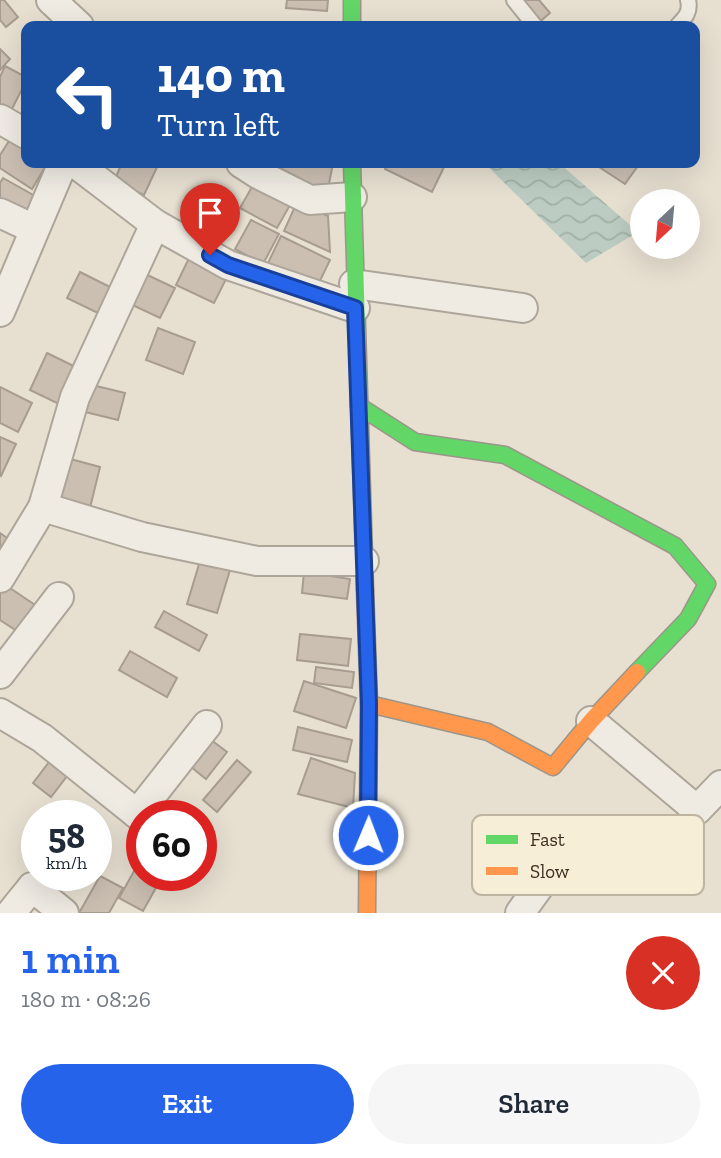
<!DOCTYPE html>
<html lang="en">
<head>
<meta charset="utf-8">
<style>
	:root { --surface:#fff; --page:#f6f6f7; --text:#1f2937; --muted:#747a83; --accent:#2563eb }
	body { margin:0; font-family:"Zilla Slab",serif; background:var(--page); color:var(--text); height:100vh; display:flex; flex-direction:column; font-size:26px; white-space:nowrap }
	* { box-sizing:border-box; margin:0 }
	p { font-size:23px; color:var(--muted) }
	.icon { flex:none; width:38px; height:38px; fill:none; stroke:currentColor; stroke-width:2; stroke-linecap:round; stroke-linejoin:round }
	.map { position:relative; height:913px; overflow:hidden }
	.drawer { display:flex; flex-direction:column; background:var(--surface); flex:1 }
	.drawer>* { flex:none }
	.hud { position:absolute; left:21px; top:21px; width:679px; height:147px; border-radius:14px; box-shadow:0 7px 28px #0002; background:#1a4fa0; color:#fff; overflow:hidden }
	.needle { width:46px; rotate:206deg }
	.controls { position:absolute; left:630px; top:189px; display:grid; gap:14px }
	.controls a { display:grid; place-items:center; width:70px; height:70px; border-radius:50%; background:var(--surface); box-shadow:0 7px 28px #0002; font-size:35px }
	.speed { position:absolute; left:21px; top:800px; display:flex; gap:14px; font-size:35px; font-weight:700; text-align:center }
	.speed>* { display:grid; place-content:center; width:91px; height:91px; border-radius:50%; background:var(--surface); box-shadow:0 7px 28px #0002; line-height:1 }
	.speed small { font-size:18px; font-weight:400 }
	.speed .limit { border:10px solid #d22; background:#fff; color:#111 }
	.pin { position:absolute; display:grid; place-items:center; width:60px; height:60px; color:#fff; margin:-72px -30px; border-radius:50% 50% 50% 0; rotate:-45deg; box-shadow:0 0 7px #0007 }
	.pin .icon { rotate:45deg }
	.me { position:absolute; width:77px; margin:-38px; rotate:1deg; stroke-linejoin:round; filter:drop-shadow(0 0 5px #0008) }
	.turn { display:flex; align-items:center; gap:24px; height:147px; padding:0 21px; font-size:32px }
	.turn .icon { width:91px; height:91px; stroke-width:2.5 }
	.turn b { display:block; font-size:49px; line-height:60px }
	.round { display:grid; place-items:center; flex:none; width:74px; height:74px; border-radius:37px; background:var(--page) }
	.headline { display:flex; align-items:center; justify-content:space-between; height:119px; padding:0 21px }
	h1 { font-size:42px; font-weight:600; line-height:52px; color:var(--accent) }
	.primary-button { display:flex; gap:14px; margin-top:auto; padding:14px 21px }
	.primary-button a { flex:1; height:80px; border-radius:42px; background:var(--accent); color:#fff; font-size:28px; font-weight:600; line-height:80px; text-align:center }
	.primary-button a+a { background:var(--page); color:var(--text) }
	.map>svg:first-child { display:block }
	.water { fill:url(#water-waves) }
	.building { fill:#cbbfb2; stroke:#a89c90; stroke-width:2 }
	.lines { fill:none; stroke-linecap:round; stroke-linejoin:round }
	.lane-casing { stroke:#ada599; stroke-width:18 }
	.street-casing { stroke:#ada599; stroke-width:32 }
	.fast-casing { stroke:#9c958a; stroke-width:19 }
	.slow-casing { stroke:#9c958a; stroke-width:19 }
	.lane { stroke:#efebe3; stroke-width:14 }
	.street { stroke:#efebe3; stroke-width:28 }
	.fast { stroke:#63d668; stroke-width:16 }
	.slow { stroke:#ff974d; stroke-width:16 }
	.route-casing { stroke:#184099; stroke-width:18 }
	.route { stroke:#2563eb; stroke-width:12 }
	.key { fill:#f7eed8; stroke:#bfb4a1; stroke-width:2 }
	.key-label { font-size:19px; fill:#3d2e20 }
</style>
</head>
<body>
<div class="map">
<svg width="721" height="913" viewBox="0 0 721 913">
	<defs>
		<pattern id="water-waves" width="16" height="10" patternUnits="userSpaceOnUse" patternTransform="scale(1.75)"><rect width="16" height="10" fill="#bcccc2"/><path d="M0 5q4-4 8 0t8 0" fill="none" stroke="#a2b0a6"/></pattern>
	</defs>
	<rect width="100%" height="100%" fill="#e7e0d1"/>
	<!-- water -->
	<path class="water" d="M484 163H559L638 232 586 263Z"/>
	<!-- building -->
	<g class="building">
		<path d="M0 0H4L18 17 6 27 0 20Z"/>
		<path d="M287 0H328L327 11 286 8Z"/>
		<path d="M516 0H539L550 13 536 25Z"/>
		<path d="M0 49 10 59 0 70Z"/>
		<path d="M5 66 26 77V81L8 117 0 113V77Z"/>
		<path d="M9 141 26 151V163L47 164 32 189 0 168V155Z"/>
		<path d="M122 163H159L144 195 114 181Z"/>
		<path d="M283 163H333L327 194 280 168Z"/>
		<path d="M388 163H446L432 192 385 169Z"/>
		<path d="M593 163H640L625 184Z"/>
		<path d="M3 178 35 196 29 223 0 209V183Z"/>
		<path d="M257 178 294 198 277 228 240 208Z"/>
		<path d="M297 202 328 216 330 252 284 231Z"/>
		<path d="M251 220 279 234 263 264 235 249Z"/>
		<path d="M281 236 330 260 317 287 268 263Z"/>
		<path d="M192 252 230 271 214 303 176 285Z"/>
		<path d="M80 272 118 291 106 317 67 298Z"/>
		<path d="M141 272 175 288 160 318 126 302Z"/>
		<path d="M158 328 195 342 183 374 146 360Z"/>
		<path d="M47 353 82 370 65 407 30 390Z"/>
		<path d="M84 383 125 393 118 420 77 410Z"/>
		<path d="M0 387 32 403 18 432 0 423Z"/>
		<path d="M0 437 16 444 1 476 0 475Z"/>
		<path d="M63 457 100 467 90 508 53 499Z"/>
		<path d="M0 533 19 546 0 562Z"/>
		<path d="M200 561 230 570 217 613 187 604Z"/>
		<path d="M304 572 350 579 347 599 302 593Z"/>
		<path d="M4 584 41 609 23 635 0 620V590Z"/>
		<path d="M164 611 207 635 199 651 155 627Z"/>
		<path d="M300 634 351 639 348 666 297 660Z"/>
		<path d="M130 651 177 678 167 697 119 670Z"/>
		<path d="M316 667 354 672 352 688 314 683Z"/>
		<path d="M304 681 356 698 346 728 294 711Z"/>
		<path d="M298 727 352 740 347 762 293 750Z"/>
		<path d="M206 736 227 752 206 779 185 762Z"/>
		<path d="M56 753 74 767 51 797 33 783Z"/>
		<path d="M311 758 355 773 353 808 298 794Z"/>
		<path d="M237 760 251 772 217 812 203 800Z"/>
		<path d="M138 864 142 866V875L162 877 143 911 119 898Z"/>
		<path d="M100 876 123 888 109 913H79Z"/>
	</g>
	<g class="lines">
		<defs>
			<g id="lane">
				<path d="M514 0 535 26"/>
				<path d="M677 26C685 18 691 12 688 0"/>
			</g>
			<g id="street">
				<path d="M51 0 79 26"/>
				<path d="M0 119 26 134"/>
				<path d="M75 163 155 224 228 265 355 308"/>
				<path d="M241 163 258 174 310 200 352 197"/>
				<path d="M0 213 34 229"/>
				<path d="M354 284 523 308"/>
				<path d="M0 312 63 163"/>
				<path d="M43 507 142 537 257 561H364"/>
				<path d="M0 578 43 507 75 397 155 224"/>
				<path d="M0 674 59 597"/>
				<path d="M0 713 42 738 142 818"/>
				<path d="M591 721 697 810 721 785"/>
				<path d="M137 814 207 725"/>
				<path d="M11 913 32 887 64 913"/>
				<path d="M520 913 580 830"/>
			</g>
			<g id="fast">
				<path d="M352 0V26"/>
				<path d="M352 163 365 590"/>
				<path d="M359 406 415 442 505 455 675 546 707 584 688 619 637 672"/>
			</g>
			<g id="slow">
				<path d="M365 590 369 704 367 913"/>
				<path d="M369 704 488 732 553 767 591 721 637 672"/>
			</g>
		</defs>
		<!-- lane casing -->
		<use href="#lane" class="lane-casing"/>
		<!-- street casing -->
		<use href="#street" class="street-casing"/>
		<!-- fast casing -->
		<use href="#fast" class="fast-casing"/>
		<!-- slow casing -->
		<use href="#slow" class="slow-casing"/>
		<!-- lane -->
		<use href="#lane" class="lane"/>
		<!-- street -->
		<use href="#street" class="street"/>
		<!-- fast -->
		<use href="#fast" class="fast"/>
		<!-- slow -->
		<use href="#slow" class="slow"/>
	</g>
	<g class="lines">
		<defs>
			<path id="route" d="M210 255 228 265 355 308 369 704 368 835"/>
		</defs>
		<!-- route casing -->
		<use href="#route" class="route-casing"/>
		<!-- route -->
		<use href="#route" class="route"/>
	</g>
	<!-- legend -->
	<rect x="472" y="815" width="232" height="80" rx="10" class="key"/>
	<rect x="486" y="835" width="32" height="9" fill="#63d668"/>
	<rect x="486" y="867" width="32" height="8" fill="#ff974d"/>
	<g class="key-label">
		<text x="530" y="846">Fast</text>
		<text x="530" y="878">Slow</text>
	</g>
</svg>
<div class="controls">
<a><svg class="needle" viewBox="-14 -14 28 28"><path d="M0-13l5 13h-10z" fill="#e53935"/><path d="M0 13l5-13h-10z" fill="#747a83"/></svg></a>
</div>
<div class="speed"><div>58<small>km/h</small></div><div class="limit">60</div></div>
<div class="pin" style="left:210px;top:255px;background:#d93025"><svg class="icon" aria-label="arrive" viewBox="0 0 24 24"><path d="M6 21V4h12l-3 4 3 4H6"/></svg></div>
<svg class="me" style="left:368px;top:835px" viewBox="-20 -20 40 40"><circle r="17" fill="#2563eb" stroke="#fff" stroke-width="3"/><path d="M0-11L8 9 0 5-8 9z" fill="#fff"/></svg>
<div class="hud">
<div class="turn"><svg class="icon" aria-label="left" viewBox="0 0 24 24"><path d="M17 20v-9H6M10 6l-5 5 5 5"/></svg><div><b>140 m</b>Turn left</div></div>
</div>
</div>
<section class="drawer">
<div class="headline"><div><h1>1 min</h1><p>180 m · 08:26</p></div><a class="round" style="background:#d93025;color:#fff"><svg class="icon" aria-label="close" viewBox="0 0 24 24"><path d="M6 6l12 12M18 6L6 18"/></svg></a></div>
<div class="primary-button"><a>Exit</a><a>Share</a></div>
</section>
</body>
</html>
